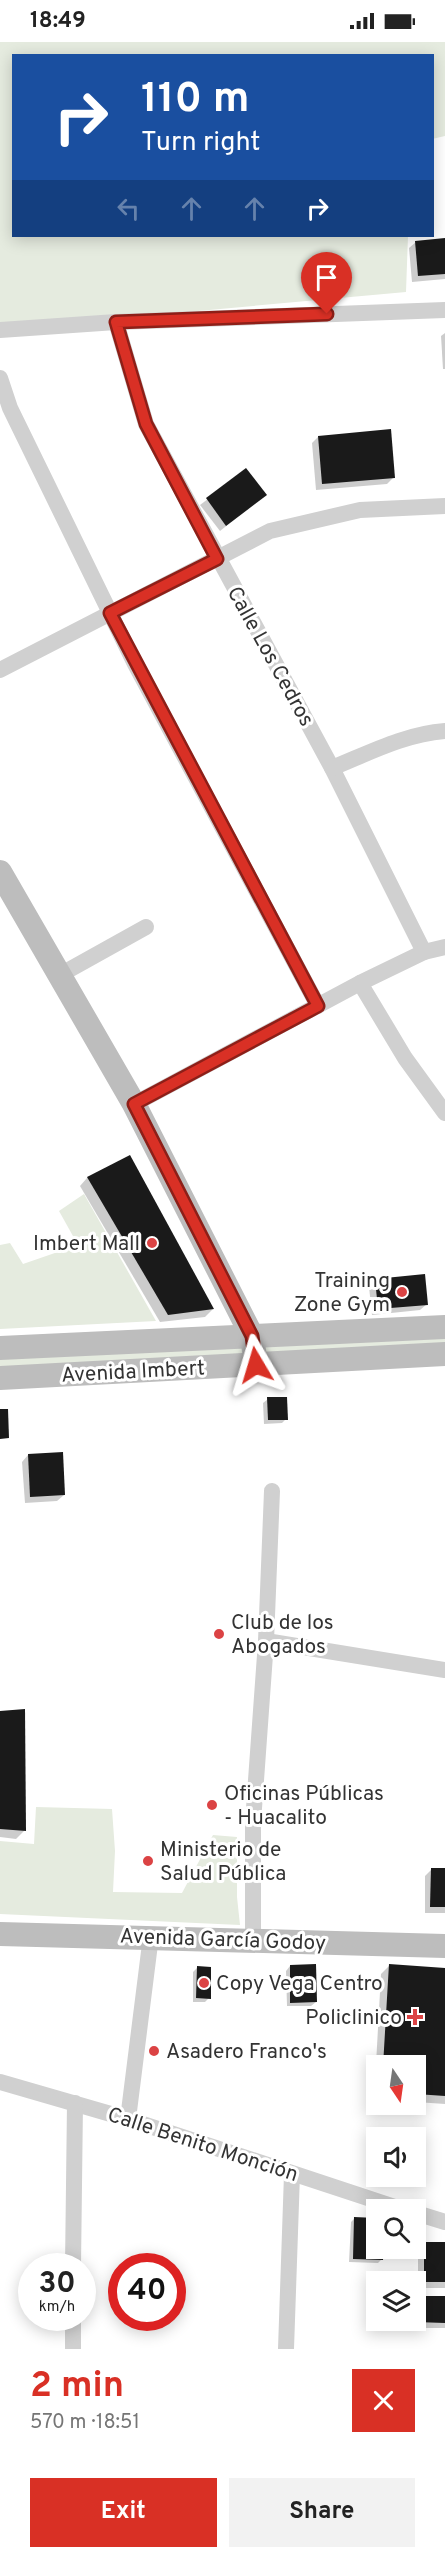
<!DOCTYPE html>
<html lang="en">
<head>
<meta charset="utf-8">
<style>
	:root { --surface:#fff; --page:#f2f2f2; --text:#222; --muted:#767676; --accent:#d93025 }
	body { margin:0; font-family:Overpass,sans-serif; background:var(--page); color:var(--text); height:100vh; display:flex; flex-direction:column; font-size:22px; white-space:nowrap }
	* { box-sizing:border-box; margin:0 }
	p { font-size:20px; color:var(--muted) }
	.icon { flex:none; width:33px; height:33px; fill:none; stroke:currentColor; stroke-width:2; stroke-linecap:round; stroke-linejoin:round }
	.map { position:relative; height:2307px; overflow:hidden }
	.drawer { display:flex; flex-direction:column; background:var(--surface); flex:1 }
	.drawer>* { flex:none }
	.banner { position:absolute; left:12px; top:12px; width:422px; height:183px; border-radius:0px; box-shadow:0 3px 15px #0003; background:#1a4fa0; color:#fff; overflow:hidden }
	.needle { width:39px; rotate:167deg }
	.controls { position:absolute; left:366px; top:2013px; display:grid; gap:12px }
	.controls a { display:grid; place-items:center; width:60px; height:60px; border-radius:0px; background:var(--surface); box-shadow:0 3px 15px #0003; font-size:30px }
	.speed { position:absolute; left:18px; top:2211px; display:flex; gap:12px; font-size:30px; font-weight:700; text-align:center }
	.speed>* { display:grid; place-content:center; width:78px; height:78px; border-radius:50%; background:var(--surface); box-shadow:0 3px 15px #0003; line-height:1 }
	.speed small { font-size:15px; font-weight:400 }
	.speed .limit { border:9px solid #d22; background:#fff; color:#111 }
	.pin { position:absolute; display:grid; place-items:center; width:51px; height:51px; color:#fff; margin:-62px -26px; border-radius:50% 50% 50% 0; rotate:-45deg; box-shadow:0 0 6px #0007 }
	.pin .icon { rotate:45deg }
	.me { position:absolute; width:66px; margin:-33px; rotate:353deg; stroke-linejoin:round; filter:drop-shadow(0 0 4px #0008) }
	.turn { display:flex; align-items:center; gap:21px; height:126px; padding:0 30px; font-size:27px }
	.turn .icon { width:78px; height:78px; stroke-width:2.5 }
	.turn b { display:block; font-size:42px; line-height:51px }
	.lanes { display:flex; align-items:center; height:57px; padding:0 30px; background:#0003; justify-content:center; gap:30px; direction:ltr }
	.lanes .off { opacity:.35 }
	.round { display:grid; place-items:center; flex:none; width:63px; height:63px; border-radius:0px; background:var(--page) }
	.head { display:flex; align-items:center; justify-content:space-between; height:102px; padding:0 30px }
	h1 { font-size:36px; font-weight:700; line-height:45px; color:var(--accent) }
	.cta { display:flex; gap:12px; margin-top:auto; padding:12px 30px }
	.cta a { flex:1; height:69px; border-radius:0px; background:var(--accent); color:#fff; font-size:24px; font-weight:700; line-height:69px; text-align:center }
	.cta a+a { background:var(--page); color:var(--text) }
	.status { display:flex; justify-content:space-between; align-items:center; height:42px; padding:0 30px; background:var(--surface); direction:ltr }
	.status svg { height:16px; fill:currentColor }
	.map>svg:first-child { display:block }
	.green { fill:#e5ebdf }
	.shadow { fill:#0003 }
	.building { fill:#1a1a1a }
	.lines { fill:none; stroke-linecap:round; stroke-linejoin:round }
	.street { stroke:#d0d0d0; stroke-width:16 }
	.secondary { stroke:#bdbdbd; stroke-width:24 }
	.route-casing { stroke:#8d1f18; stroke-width:15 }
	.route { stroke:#d93025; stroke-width:10 }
	.poi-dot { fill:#db4344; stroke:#fff; stroke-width:2 }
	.labels { text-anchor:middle; stroke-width:6; stroke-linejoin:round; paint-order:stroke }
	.street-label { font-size:21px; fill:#333; stroke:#fff }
	.poi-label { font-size:21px; fill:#333; stroke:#fff; text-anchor:start }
</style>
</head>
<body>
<div class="status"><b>18:49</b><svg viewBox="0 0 49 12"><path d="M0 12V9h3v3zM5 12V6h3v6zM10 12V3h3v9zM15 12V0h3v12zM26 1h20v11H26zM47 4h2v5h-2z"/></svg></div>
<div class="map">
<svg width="445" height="2307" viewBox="0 0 445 2307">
	<rect width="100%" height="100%" fill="#fff"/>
	<!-- green -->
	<g class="green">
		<path d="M0 0H445V94L432 97V14H14V194H408L406 250 0 287Z"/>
		<path d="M84 1152 156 1279 0 1287V1203L10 1201 23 1222 78 1203 59 1169Z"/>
		<path d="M445 1290V1304L263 1314 261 1298Z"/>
		<path d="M246 1301 247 1315 0 1329V1312Z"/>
		<path d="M36 1765 112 1767 115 1809 113 1850 182 1851 213 1793 237 1795V1855L240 1883 0 1872V1799L34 1802Z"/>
	</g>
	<!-- shadow -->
	<g class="shadow">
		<path d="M445 197V237L412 240 409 206 416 200Z"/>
		<path d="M445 291V327H443L441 294Z"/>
		<path d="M318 395 393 436 387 442 316 448 312 401Z"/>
		<path d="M246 428 265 453 220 489 200 463Z"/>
		<path d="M130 1115 213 1267 205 1275 160 1280 80 1144 87 1136Z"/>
		<path d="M376 1238 427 1262 420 1268 372 1273 369 1245Z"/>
		<path d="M268 1357 286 1377 282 1381 264 1382 263 1361Z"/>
		<path d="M28 1413 64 1453 57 1459 25 1461 22 1420Z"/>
		<path d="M23 1669 24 1789 16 1797 0 1795V1671Z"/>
		<path d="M432 1827H445V1871H425V1834Z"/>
		<path d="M290 1924 316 1960 311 1964H287L286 1929Z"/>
		<path d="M389 1924 445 1927V2062L416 2060V2024H376V2058H374L381 1932Z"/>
		<path d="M197 1926 209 1956 205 1960H193V1930Z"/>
		<path d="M355 2176 376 2177V2206L382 2217 378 2221 349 2220 351 2180Z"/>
		<path d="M424 2202H445V2246H418V2208Z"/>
		<path d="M416 2255H445V2286H403V2278H416Z"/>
	</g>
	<!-- building -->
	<g class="building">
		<path d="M445 196V232L418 234 415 199Z"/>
		<path d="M391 387 395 436 322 442 318 394Z"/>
		<path d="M246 426 267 453 226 484 206 456Z"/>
		<path d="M130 1113 214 1267 168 1273 87 1135Z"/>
		<path d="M425 1232 428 1263 378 1267 375 1237Z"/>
		<path d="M267 1355H287L288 1378H268Z"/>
		<path d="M0 1367H8L9 1396 0 1397Z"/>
		<path d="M63 1410 65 1453 30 1455 28 1412Z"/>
		<path d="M25 1667 26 1789 0 1787V1669Z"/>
		<path d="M431 1826H445V1865H430Z"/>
		<path d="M316 1922 317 1960 290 1961V1923Z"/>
		<path d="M389 1922 445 1926V2054L416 2052V2024H383Z"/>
		<path d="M197 1924 211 1925V1957L196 1956Z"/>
		<path d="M354 2175 376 2176V2206H384L383 2218 353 2217Z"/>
		<rect x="424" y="2200" width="21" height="40"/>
		<path d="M416 2254H445V2281L416 2280Z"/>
	</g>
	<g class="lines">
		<!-- street -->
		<g class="street">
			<path d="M116 280 146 382 332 726 424 910"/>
			<path d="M0 288 116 280 445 268"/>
			<path d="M0 336 10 366 135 622 318 964"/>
			<path d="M0 628 270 489 360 468 445 464"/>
			<path d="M332 726C369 711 405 692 445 689"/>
			<path d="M58 934 146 885"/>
			<path d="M360 941 405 1016 445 1071"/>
			<path d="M134 1062 360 941 424 910 445 905"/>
			<path d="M266 1599 445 1628"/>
			<path d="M253 1897V1780L266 1599 272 1449"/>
			<path d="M0 2040 128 2077 404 2168"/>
			<path d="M128 2077 151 1894"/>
			<path d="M416 2171 445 2180"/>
			<path d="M73 2224 75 2061"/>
			<path d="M73 2307V2276"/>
			<path d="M286 2307 292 2132"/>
		</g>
		<!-- secondary -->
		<g class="secondary">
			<path d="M0 830 134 1062 252 1294 256 1323"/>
			<path d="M0 1306 445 1285"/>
			<path d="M0 1336 445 1312"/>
			<path d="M0 1892 445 1904"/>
		</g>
	</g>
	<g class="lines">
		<defs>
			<path id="route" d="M256 1323 252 1294 134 1062 318 964 110 571 217 517 146 382 116 280 327 272"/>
		</defs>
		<!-- route casing -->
		<use href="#route" class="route-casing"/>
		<!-- route -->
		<use href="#route" class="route"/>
	</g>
	<!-- markers -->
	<g class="poi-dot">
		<circle cx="152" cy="1201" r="6"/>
		<circle cx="402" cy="1250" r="6"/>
		<circle cx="219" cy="1592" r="6"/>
		<circle cx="212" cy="1763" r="6"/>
		<circle cx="148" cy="1819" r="6"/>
		<circle cx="204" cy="1941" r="6"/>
		<path d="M412 1966h6v6h6v6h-6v6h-6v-6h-6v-6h6z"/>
		<circle cx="154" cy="2009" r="6"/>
	</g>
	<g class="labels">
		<!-- street labels -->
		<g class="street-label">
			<text transform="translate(271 614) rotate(61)" y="7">Calle Los Cedros</text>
			<text transform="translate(133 1329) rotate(-3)" y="7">Avenida Imbert</text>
			<text transform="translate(223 1897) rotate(2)" y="7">Avenida García Godoy</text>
			<text transform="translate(203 2102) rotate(18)" y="7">Calle Benito Monción</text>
		</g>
		<!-- poi labels -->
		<g class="poi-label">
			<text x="140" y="1208" text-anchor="end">Imbert Mall</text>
			<text x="390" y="1245" text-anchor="end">Training<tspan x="390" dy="24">Zone Gym</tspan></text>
			<text x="231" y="1587">Club de los<tspan x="231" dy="24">Abogados</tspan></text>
			<text x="224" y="1758">Oficinas Públicas<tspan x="224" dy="24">- Huacalito</tspan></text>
			<text x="160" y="1814">Ministerio de<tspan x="160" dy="24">Salud Pública</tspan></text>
			<text x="216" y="1948">Copy Vega Centro</text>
			<text x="402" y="1982" text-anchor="end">Policlinico</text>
			<text x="166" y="2016">Asadero Franco's</text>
		</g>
	</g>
</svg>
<div class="controls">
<a><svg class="needle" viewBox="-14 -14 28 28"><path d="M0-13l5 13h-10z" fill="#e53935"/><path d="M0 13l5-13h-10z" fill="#767676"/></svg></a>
<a><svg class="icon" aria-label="sound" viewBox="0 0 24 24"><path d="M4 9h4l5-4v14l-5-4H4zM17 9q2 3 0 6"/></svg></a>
<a><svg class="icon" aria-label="search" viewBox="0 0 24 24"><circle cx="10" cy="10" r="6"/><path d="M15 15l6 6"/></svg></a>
<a><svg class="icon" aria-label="layers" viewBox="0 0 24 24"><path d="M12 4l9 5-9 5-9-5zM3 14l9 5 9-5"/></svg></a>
</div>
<div class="speed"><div>30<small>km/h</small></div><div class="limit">40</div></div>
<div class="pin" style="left:327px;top:272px;background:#d93025"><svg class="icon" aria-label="arrive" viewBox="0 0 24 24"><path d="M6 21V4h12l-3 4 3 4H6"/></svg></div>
<svg class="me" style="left:256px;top:1323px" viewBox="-20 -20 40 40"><path d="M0-17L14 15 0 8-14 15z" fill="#d93025" stroke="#fff" stroke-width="4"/></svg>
<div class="banner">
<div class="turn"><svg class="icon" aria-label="right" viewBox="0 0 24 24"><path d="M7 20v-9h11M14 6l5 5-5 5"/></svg><div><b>110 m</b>Turn right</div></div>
<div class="lanes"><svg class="icon off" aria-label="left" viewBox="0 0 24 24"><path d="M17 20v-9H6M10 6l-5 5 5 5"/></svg><svg class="icon off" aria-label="ahead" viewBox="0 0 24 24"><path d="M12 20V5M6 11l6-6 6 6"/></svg><svg class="icon off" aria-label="ahead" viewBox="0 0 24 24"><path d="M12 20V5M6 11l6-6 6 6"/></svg><svg class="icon" aria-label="right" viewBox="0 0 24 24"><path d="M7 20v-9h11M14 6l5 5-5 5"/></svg></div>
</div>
</div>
<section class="drawer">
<div class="head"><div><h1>2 min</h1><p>570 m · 18:51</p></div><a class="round" style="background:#d93025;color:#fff"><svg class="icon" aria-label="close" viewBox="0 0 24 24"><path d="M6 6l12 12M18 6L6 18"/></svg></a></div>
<div class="cta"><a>Exit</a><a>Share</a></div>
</section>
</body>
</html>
